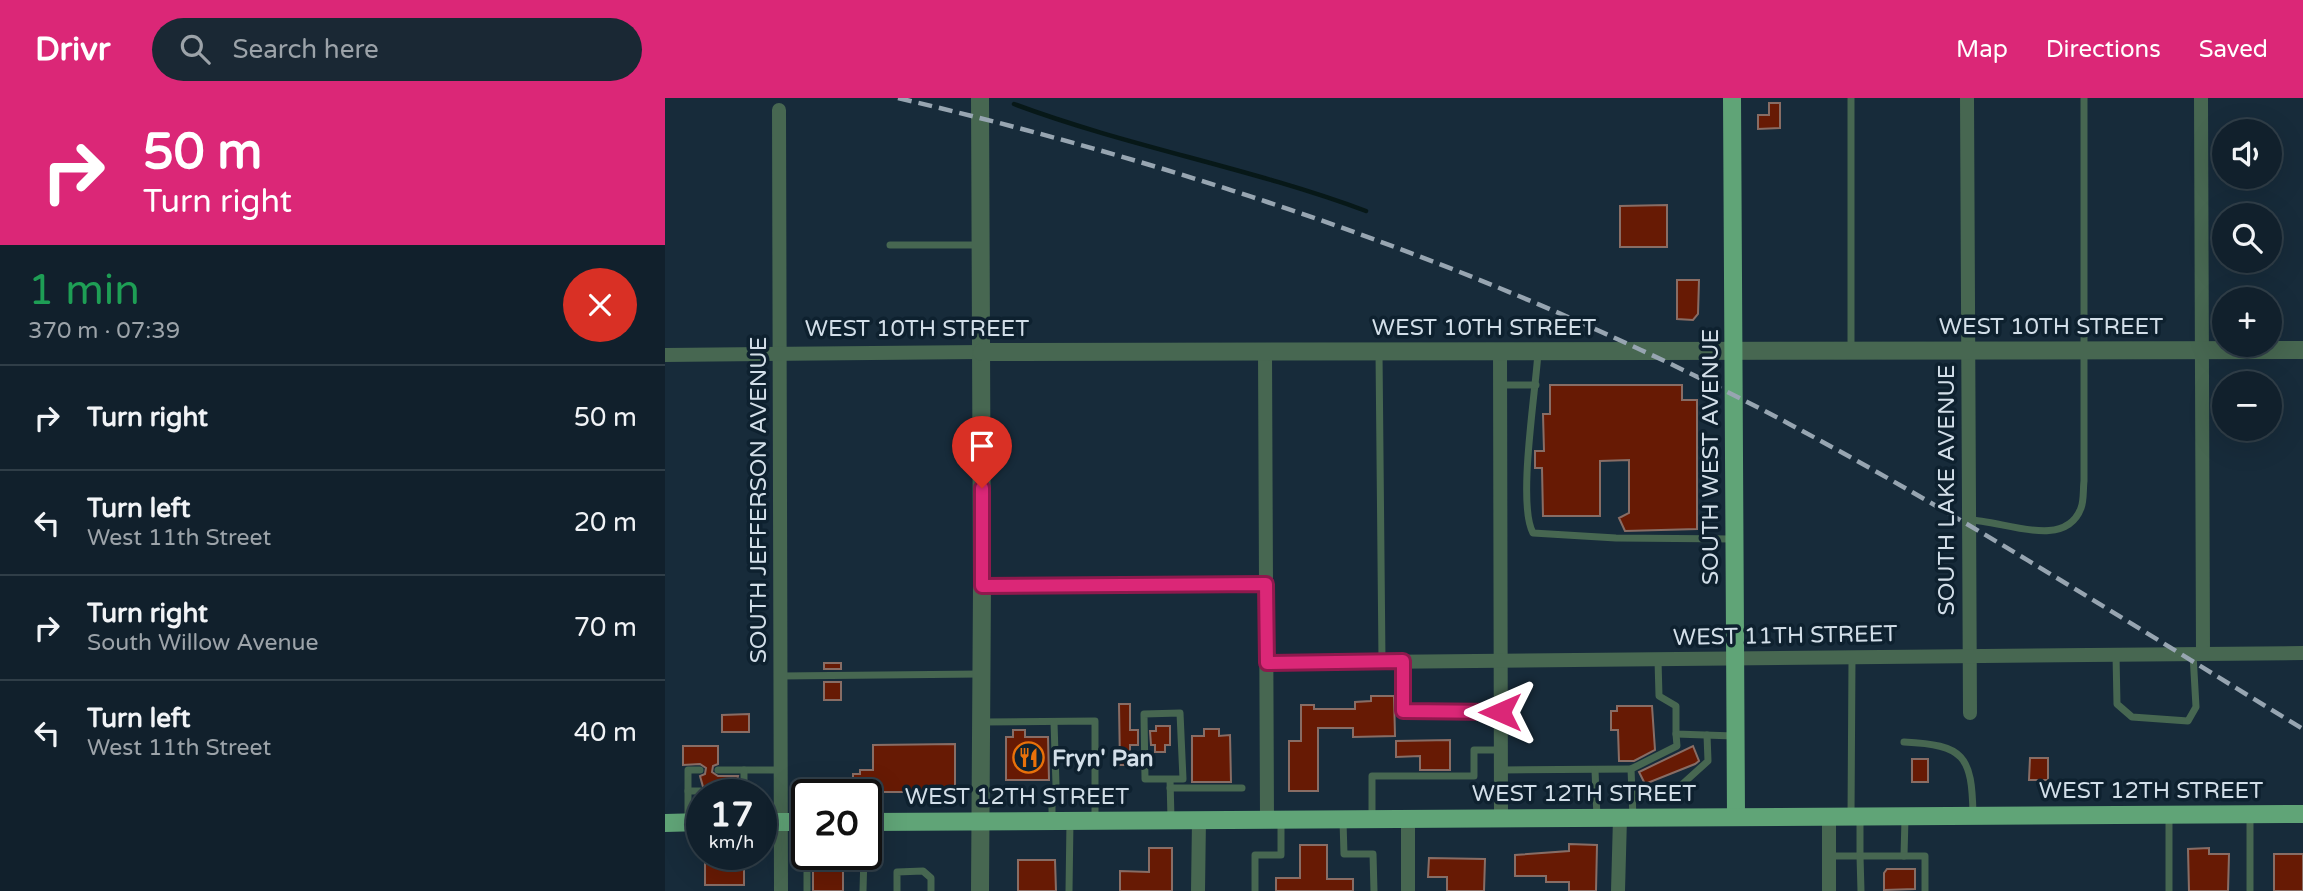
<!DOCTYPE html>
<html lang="en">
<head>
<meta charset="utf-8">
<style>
	:root { --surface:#11202c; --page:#1a2834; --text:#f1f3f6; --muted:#9ca3a9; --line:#303e48; --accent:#db2777 }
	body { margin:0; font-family:"Varela Round",sans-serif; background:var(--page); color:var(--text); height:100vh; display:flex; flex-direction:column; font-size:26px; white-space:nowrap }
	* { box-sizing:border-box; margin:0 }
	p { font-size:23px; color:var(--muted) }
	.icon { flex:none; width:38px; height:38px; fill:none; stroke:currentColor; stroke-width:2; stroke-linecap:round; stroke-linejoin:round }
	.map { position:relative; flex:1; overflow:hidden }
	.side { display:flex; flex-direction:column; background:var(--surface); width:665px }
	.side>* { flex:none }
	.top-card { background:#db2777; color:#fff; overflow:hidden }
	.controls { position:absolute; left:1547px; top:21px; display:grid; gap:14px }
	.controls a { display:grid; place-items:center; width:70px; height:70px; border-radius:50%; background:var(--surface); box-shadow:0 7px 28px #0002,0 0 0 2px var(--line); font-size:35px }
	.speed { position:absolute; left:21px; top:681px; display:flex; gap:14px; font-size:35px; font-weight:700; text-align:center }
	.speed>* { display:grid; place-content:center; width:91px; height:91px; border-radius:50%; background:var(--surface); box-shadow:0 7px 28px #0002,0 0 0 2px var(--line); line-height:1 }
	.speed small { font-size:18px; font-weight:400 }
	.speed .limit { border:4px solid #111; border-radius:10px; background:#fff; color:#111 }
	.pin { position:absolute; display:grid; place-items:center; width:60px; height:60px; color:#fff; margin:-72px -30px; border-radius:50% 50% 50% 0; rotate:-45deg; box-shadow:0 0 7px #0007 }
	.pin .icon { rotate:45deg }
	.me { position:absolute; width:77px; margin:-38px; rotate:270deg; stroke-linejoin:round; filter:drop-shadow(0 0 5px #0008) }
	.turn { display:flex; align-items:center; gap:24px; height:147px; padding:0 28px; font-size:32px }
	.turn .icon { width:91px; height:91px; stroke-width:2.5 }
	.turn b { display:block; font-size:49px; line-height:60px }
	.round { display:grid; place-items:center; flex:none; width:74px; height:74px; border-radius:37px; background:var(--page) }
	.head { display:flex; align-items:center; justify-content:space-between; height:119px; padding:0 28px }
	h1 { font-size:42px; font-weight:600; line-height:52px; color:#1e9e55 }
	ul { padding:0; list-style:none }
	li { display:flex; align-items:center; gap:21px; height:105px; padding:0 28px; border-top:2px solid var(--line) }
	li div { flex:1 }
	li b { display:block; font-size:26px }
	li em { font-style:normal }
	header { display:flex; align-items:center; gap:42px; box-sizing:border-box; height:98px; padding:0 35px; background:var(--accent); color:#fff }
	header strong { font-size:33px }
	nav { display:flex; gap:38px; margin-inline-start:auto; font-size:24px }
	.search { width:490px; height:63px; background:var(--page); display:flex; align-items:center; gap:18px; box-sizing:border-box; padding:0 24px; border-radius:38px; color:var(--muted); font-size:26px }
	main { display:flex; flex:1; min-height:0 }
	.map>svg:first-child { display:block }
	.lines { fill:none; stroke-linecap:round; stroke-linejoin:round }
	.stream { stroke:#071818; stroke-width:4.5 }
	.building { fill:#671a04; stroke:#886d65; stroke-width:2 }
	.service { stroke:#476751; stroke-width:7 }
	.minor { stroke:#476751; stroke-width:14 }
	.tertiary { stroke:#476751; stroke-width:18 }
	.primary { stroke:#60a477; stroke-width:18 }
	.rail { stroke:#97a5b1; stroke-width:4.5; stroke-dasharray:14 7; stroke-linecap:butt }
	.route-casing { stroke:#8e194d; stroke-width:18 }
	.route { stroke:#db2777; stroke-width:12 }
	.labels { text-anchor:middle; stroke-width:7; stroke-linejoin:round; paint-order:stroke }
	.street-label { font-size:23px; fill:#d2dee8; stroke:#0e212f }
	.poi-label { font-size:23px; font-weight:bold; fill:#d2dee8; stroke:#0e212f; text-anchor:start }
</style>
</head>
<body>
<header>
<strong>Drivr</strong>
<div class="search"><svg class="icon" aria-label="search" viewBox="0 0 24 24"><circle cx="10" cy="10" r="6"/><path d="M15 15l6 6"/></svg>Search here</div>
<nav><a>Map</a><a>Directions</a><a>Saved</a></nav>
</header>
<main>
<section class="side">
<div class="top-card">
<div class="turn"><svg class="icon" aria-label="right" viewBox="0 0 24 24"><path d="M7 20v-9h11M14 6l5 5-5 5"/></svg><div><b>50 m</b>Turn right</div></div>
</div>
<div class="head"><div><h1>1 min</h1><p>370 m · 07:39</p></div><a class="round" style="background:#d93025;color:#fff"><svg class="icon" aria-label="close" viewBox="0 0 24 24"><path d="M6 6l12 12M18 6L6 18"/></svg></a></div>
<ul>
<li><svg class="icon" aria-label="right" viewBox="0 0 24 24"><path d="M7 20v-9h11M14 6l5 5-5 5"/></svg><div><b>Turn right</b></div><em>50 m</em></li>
<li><svg class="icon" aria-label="left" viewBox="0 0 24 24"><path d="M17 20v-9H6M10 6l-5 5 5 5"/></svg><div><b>Turn left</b><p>West 11th Street</p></div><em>20 m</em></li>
<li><svg class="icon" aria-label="right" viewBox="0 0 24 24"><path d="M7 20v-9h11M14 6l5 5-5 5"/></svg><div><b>Turn right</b><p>South Willow Avenue</p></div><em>70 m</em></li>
<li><svg class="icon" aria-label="left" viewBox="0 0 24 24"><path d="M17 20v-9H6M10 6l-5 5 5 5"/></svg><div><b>Turn left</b><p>West 11th Street</p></div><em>40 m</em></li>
</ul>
</section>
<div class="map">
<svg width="1638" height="793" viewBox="0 0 1638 793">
	<rect width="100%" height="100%" fill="#172b3a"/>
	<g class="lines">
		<!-- stream -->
		<path class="stream" d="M349 6C464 49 586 70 701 113"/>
	</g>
	<!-- building -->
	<g class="building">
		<path d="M1104 5H1115V30L1093 31V17H1104Z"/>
		<path d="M1002 107V149H955V108Z"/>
		<path d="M1012 182H1034L1033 216 1028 222 1012 221Z"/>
		<path d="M885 287H1017V302H1032V431L960 433 954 420 964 415V362L935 363V418H878L877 370H870V353H879L878 316H885Z"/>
		<rect x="159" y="565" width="17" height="6"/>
		<rect x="159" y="584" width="17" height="18"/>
		<path d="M706 598H729L730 638 688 639V630H653V693H624V643H636V607H649V611H690V604L706 603Z"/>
		<path d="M454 606H465V632H473V647H465V667H455Z"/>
		<path d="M952 608H987L990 652 969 663H954L953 632H946V613H952Z"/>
		<path d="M84 616V634H57V617Z"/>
		<path d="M491 628H505V647H500V654H490V647H486L485 633H491Z"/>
		<path d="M539 631H554V638L565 637 566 684H527V638H539Z"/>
		<path d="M348 632H360V639H383L384 682H341V639H348Z"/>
		<path d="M785 642V672H755V658L731 659V643Z"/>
		<path d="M290 646V694H188V676H195V672H208V647Z"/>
		<path d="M18 648H53V666L48 668 47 674 53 678H73L69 696H40L35 678 40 676 41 670 35 666 18 667Z"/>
		<path d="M1028 648 1034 663 1030 666 980 686 974 674Z"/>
		<path d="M1365 660H1383V682H1364Z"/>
		<rect x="1247" y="661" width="16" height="23"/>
		<path d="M904 746 932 747 931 793H904V784H881V778H850V757L904 753Z"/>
		<path d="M635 747H662V781H688V793H611V780H635Z"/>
		<path d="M484 750H507V793H455V773L484 774Z"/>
		<path d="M1544 750V756H1564L1563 793H1524L1523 751Z"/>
		<rect x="148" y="756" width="30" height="37"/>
		<rect x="1609" y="756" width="29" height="37"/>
		<rect x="40" y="757" width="39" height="30"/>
		<path d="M764 760 820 761 819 793H782V779H763Z"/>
		<path d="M353 762H390L391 793H353Z"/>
		<path d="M1222 771H1250V791L1219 792V775Z"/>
	</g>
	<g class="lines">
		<!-- service -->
		<g class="service">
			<path d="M1186 0V251"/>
			<path d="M225 147H315"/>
			<path d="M714 254 717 563"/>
			<path d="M873 254C871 292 852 406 868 435L951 440 1069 441"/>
			<path d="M835 287H871"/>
			<path d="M1304 422C1337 422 1400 453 1416 410 1419 403 1418 391 1419 383V0"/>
			<path d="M1451 557 1452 606 1467 619 1523 623 1531 609 1528 556"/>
			<path d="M993 562 994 598 1011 608V636L1069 638"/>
			<path d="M738 564V613L835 614"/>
			<path d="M116 578 316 576"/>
			<path d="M317 624 430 623V722"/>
			<path d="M1239 644C1299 647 1307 657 1308 717"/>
			<path d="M53 672H115"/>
			<path d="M836 672 966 671"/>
			<path d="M930 672 932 720"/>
			<path d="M505 681H480L479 616 515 615 518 681H505L506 721"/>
			<path d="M505 690H577"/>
			<path d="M23 693H35"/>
			<path d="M74 693H79V672"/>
			<path d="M968 693 1012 691 1043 663 1042 637"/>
			<path d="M1504 717V793"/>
			<path d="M1585 717V793"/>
			<path d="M968 719 966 671 1012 648 1011 636"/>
			<path d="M1186 719 1187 560"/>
			<path d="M707 721V678H809V652H836"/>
			<path d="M387 722V695L391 687 389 624"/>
			<path d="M678 723 679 756H708L709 793"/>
			<path d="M23 724V672H35"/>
			<path d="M1164 758H1195V721"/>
			<path d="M1239 758 1240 720"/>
			<path d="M142 793V756"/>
			<path d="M198 793 199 756"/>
			<path d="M232 793V774L258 773 266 780V793"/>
			<path d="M404 793 405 723"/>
			<path d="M590 793V757H616V721"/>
			<path d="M1196 793 1195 758H1260V793"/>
		</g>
		<!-- minor -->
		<g class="minor">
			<path d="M1302 0 1305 615"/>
			<path d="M1536 0 1538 556"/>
			<path d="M114 12 116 793"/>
			<path d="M835 253 836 720"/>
			<path d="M600 254 602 721"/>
			<path d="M0 257 317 254"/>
			<path d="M317 488 601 486"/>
			<path d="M602 565 1638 555"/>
			<path d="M533 793 534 721"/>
			<path d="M743 793V720"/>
			<path d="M953 793 955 720"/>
			<path d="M1164 793V719"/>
		</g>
		<!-- tertiary -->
		<g class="tertiary">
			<path d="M315 0 317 488 315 793"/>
			<path d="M317 254 1638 252"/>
		</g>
		<!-- primary -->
		<g class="primary">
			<path d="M1067 0 1071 718"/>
			<path d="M96 724H142"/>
			<path d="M201 724 1638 716"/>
			<path d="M0 725 37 724"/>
		</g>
		<!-- rail -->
		<path class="rail" d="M233 0C488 60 738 141 976 252 1207 359 1421 499 1638 631"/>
	</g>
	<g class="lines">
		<defs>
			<path id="route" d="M317 390V488L601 486 602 565 738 563V613L835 614"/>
		</defs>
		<!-- route casing -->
		<use href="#route" class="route-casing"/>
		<!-- route -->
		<use href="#route" class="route"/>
	</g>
	<!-- icons -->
	<defs>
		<symbol id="restaurant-ring" viewBox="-11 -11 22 22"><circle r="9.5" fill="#0e212f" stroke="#e8710a" stroke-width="1.5"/><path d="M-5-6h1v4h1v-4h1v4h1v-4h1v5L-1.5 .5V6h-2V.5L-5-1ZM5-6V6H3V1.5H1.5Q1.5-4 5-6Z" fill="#e8710a"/></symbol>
	</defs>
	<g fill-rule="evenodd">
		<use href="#restaurant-ring" x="346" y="642" width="35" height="35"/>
	</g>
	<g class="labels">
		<!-- street labels -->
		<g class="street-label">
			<text x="1386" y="236">WEST 10TH STREET</text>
			<text x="819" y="237">WEST 10TH STREET</text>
			<text x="252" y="238">WEST 10TH STREET</text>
			<text transform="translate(1045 359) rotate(-90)" y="8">SOUTH WEST AVENUE</text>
			<text transform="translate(1281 392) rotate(-90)" y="8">SOUTH LAKE AVENUE</text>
			<text transform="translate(93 402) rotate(-90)" y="8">SOUTH JEFFERSON AVENUE</text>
			<text transform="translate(1120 537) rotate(-1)" y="8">WEST 11TH STREET</text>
			<text x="1486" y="700">WEST 12TH STREET</text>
			<text x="919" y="703">WEST 12TH STREET</text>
			<text x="352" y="706">WEST 12TH STREET</text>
		</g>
		<!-- poi labels -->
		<g class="poi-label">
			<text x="387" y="668">Fryn' Pan</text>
		</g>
	</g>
</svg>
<div class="controls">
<a><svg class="icon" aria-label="sound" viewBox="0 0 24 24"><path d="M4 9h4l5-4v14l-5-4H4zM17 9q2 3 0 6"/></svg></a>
<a><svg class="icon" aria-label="search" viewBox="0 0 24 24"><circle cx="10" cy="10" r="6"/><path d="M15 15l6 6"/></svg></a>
<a>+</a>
<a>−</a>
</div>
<div class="speed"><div>17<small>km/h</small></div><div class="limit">20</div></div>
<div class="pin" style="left:317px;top:390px;background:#d93025"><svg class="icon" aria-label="arrive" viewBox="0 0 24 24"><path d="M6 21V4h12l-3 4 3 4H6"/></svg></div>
<svg class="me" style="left:835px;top:614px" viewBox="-20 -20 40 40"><path d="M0-17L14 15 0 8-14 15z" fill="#db2777" stroke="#fff" stroke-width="4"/></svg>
</div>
</main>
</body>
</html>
